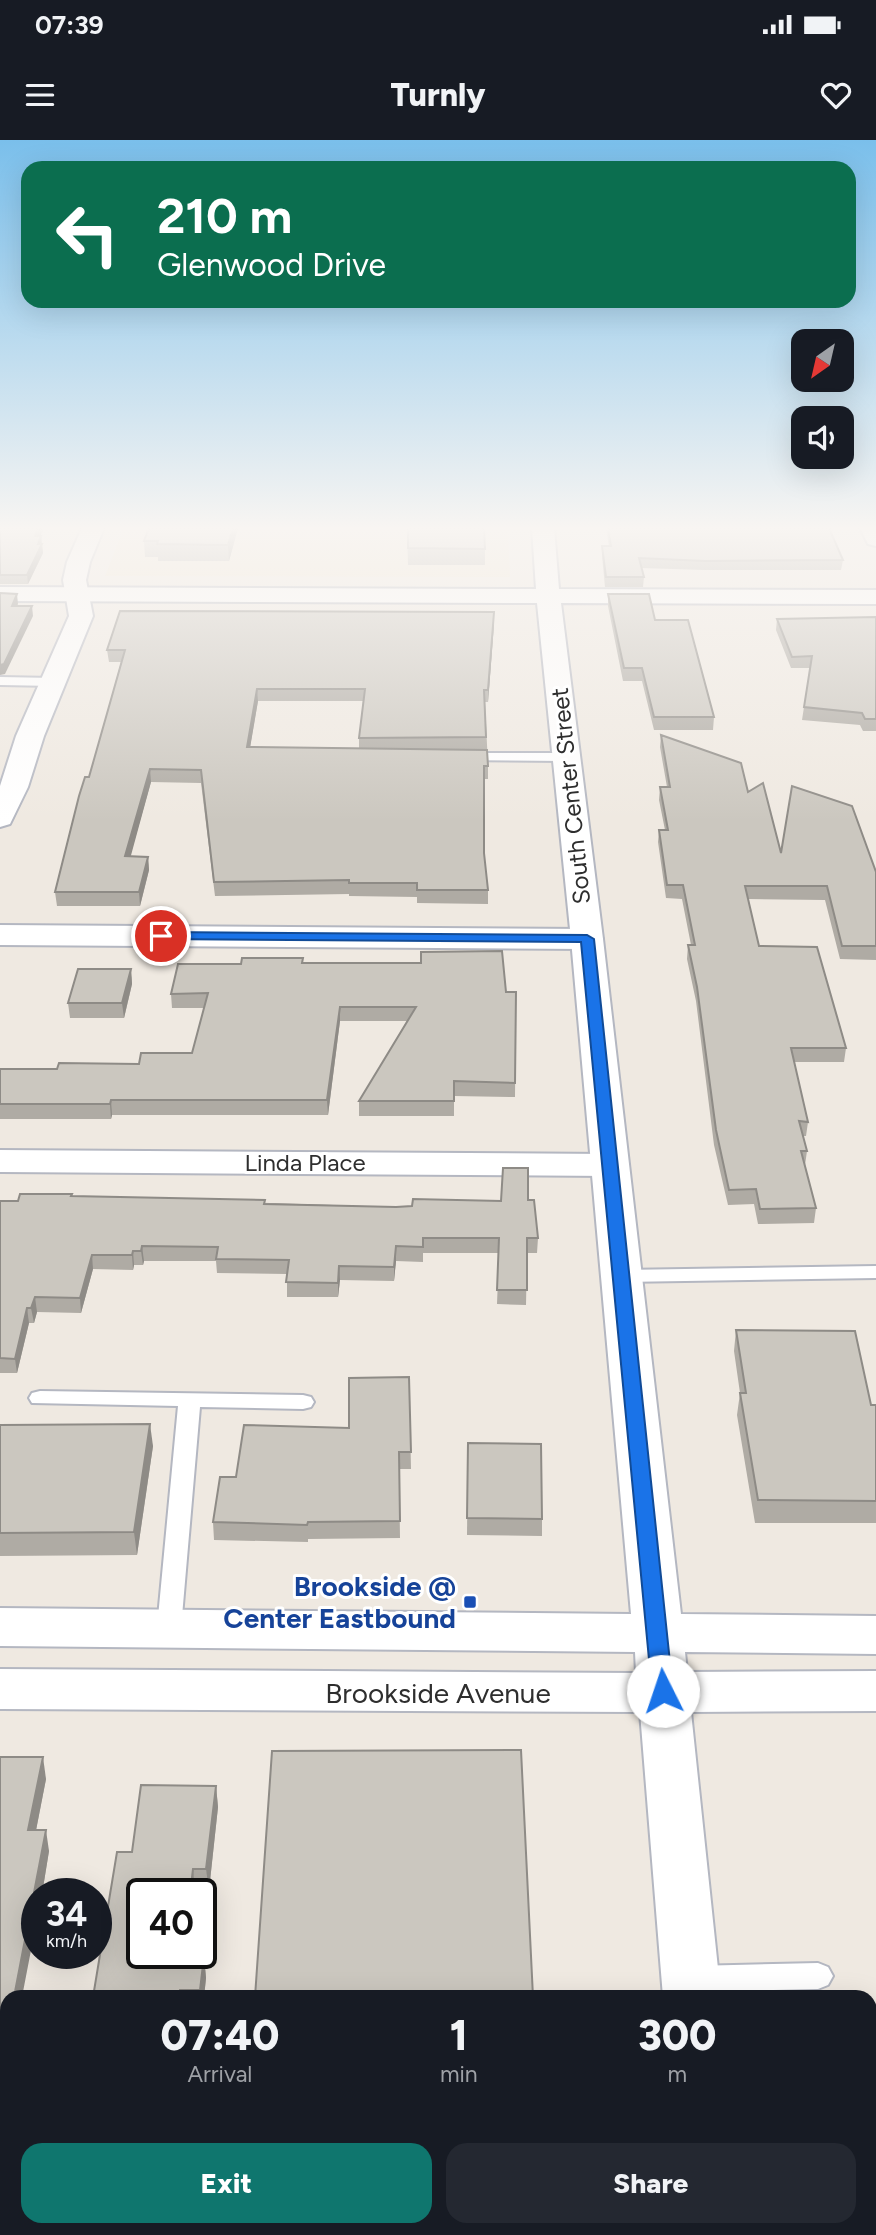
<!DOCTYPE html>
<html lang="en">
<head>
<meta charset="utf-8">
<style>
	:root { --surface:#171b24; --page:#242831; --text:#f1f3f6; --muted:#9ea1a6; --accent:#0f766e }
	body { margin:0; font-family:Figtree,sans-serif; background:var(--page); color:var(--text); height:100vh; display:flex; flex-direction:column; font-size:26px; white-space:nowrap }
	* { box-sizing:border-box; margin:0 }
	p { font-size:23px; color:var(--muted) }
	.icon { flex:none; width:38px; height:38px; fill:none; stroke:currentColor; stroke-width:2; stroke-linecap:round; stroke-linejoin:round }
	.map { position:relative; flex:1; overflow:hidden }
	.drawer { position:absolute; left:0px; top:1850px; width:877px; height:247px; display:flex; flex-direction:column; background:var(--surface); border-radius:21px 21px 0 0; box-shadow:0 7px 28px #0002 }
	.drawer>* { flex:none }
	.hud { position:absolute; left:21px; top:21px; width:835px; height:147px; border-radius:21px; box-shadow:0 7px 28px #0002; background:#0b6e4f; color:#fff; overflow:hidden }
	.needle { width:46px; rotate:214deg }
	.fabs { position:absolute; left:791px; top:189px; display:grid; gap:14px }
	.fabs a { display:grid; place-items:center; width:63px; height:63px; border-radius:14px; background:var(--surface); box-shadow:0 7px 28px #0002; font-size:35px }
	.speed { position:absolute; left:21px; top:1738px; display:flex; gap:14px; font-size:35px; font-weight:700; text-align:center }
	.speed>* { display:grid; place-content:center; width:91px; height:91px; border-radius:50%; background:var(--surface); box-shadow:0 7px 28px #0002; line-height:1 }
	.speed small { font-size:18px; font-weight:400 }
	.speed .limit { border:4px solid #111; border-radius:10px; background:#fff; color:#111 }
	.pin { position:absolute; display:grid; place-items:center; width:60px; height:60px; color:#fff; margin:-30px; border:4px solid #fff; border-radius:50%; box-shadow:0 2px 7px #0007 }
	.me { position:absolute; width:77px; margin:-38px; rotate:356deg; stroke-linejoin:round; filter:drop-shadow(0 0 5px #0008) }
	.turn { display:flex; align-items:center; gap:24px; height:147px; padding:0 21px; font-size:32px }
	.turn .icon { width:91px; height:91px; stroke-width:2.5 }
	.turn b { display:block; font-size:49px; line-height:60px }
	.eta { display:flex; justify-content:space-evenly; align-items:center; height:119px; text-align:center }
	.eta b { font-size:42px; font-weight:800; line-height:49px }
	.cta { display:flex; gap:14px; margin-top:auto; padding:14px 21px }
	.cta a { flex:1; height:80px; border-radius:21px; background:var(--accent); color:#fff; font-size:28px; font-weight:800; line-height:80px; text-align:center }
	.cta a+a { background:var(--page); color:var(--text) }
	.status { display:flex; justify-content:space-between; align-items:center; height:49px; padding:0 35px; background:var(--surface); direction:ltr }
	.status svg { height:19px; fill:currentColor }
	header { display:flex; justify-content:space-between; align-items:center; height:91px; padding:0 21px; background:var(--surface); font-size:32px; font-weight:800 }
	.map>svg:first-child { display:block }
	.education { fill:#f0e6d1 }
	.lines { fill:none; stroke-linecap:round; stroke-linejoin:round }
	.lane-casing { stroke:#b4b7c1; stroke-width:4 }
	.street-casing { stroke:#b4b7c1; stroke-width:4 }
	.secondary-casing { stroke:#b4b7c1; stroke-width:4 }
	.lane { fill:#fff; fill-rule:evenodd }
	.street { fill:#fff; fill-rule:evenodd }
	.secondary { fill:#fff; fill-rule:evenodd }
	.wall { fill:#afaba4; fill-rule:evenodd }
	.shaded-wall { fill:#8e8b86 }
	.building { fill:#cbc7bf; stroke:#8e8b86; stroke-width:2 }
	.route { fill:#1a73e8; stroke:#114b97; stroke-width:2 }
	.transit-dot { fill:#1a4fb4; stroke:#fff; stroke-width:2.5 }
	.labels { text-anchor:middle; stroke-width:6; stroke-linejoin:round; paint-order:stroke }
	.street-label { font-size:24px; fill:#2e2e2e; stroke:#fff }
	.near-transit-label { font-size:28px; font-weight:bold; fill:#164399; stroke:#fff; text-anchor:end }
	.near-street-label { font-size:28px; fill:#2e2e2e; stroke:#fff }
</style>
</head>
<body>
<div class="status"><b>07:39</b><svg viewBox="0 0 49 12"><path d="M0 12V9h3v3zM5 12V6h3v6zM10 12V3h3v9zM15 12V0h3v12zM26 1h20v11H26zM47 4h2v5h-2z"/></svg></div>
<header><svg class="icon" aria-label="menu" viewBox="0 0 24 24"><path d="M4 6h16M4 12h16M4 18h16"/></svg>Turnly<svg class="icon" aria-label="heart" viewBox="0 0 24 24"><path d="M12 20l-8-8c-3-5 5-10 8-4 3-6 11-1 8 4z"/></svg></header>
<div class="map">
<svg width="876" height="2095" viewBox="0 0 876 2095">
	<rect width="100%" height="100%" fill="#efe9e1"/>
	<!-- education -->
	<path class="education" d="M124 388H508L510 437 105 436Z"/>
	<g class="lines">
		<defs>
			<g id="lane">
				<path d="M0 537 54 538 60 542 54 546 0 545Z"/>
				<path d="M462 613H566L573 617 566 621 457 620V614Z"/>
				<path d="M876 1126V1138L622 1142 615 1140 612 1136 615 1132 622 1130Z"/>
				<path d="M40 1251 303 1255 311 1257 314 1262 311 1267 303 1269 200 1267 181 1488 178 1495 169 1497 160 1495 157 1488 178 1266 32 1263 29 1258 32 1253Z"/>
				<path d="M818 1823 828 1827 833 1836 828 1845 818 1849 693 1852 683 1848 678 1839 683 1830 693 1826Z"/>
				<rect x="870" y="2029" width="6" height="30"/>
				<rect x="302" y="2090" width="32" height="5"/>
				<rect x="440" y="2090" width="32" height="5"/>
			</g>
			<g id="street">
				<path d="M82 388H104L90 422 86 440 93 476 44 596 28 647 10 684 0 687V646L16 596 69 476 63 440 67 422Z"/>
				<path d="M860 388H876V406L868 404Z"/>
				<path d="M0 785 587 789 598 792 603 799 598 806 587 809 0 805Z"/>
				<path d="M0 1010 610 1014 623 1017 629 1025 623 1033 610 1036 0 1032Z"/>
			</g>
			<g id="secondary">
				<path d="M532 388H554L559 449 876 450V464L561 463 603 799 681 1474 876 1476V1514L685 1512 687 1532 876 1531V1571L691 1572 721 1857H663L640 1572 0 1569V1529L636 1533 635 1512 0 1506V1468L631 1474 571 799 537 463 0 461V447L536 449Z"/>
				<path d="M684 2090H748L749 2095H685Z"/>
			</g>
		</defs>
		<!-- lane casing -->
		<use href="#lane" class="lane-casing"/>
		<!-- street casing -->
		<use href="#street" class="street-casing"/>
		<!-- secondary casing -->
		<use href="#secondary" class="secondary-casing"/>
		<!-- lane -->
		<use href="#lane" class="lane"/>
		<!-- street -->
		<use href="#street" class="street"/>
		<!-- secondary -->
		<use href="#secondary" class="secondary"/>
	</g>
	<!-- wall -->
	<g class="wall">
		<path d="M0 388H44L40 396H41L43 413 28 444H0Z"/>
		<path d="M238 388 229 421H158V417H145L144 401Z"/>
		<path d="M407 388 485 409V425H408Z"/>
		<path d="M606 388H829L843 420 841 430H704L641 428 644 437 643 447H605L602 416V406H609Z"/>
		<path d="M608 454 655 480 714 577 713 590H654L642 541H623L608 466Z"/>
		<path d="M876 477V591H863L860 585 802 580 810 528H791L776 490 777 479Z"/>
		<path d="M494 484 488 562H485L488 626V639H484V713L488 750V764L417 763V757L349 756V754L215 756 201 643 151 642 130 716 148 717 149 730 140 766H57L55 752 89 637 121 522H109L107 510ZM258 561H363L359 598V608L250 607Z"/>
		<path d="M661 595 748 652 781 713 876 732V820L840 819 825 760 748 759 759 806 846 908 844 922H794L808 982 806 996H803L807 1011 805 1025 816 1068 814 1083 758 1084 754 1064 728 1065 714 1005 696 861 687 819 688 805H691L682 759 666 758 658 702 659 690H665L659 660 660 647H667L660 607Z"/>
		<path d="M303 818V823L506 852H516L515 957 454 956V976H359V961L407 881H340L328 975H112L111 979H0V929H57L139 924 192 913 204 868H172L171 854 241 824Z"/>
		<path d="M131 829 132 844 124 878H70L68 863Z"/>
		<path d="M72 1054V1057L396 1067 501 1061 528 1060 538 1098 537 1113H527L526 1165 497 1164 499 1113H423V1122L396 1121 394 1141 340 1140 338 1157H287V1134L217 1133 216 1121H144L143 1125H134L133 1130 93 1129 81 1173 37 1172 34 1183H29L17 1233H0V1061H18Z"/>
		<path d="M736 1190 871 1265H876V1383H755L737 1275 740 1253 734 1211Z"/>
		<path d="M409 1237 411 1329H399L400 1398 308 1399V1402L214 1400 213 1382 236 1337 349 1288Z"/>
		<path d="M0 1285 153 1306 137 1415 0 1416Z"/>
		<path d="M468 1303 542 1379V1396L467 1395Z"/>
		<path d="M0 1617 46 1639 36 1690 49 1711 42 1754H37L7 1857V2064H0Z"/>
		<path d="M216 1646 218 1667 209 1750H195L142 1813H188V1816H204L206 1838 204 1857H93Z"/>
	</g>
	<!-- shaded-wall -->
	<g class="shaded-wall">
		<path d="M38 388H44L36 405 35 396Z"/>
		<path d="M233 388H238L229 421 228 405Z"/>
		<path d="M41 396 43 413 28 444 27 435Z"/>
		<path d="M17 454 18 464 13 476 12 466Z"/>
		<path d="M32 466 33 476 5 534 0 535V525Z"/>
		<path d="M494 472V484L488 562V550Z"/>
		<path d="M257 549 258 561 248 620 247 607Z"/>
		<path d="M150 629 151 642 127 730 125 716Z"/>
		<path d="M148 717 149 730 140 766 139 752Z"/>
		<path d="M131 829 132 844 124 878 122 863Z"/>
		<path d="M340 867V881L328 975 327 960Z"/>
		<path d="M111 960 112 975 111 979 110 964Z"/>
		<path d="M142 1106 144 1121 143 1125 141 1111Z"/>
		<path d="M396 1106V1121L394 1141V1127Z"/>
		<path d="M133 1111 134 1125 133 1130 132 1115Z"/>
		<path d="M92 1115 93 1129 81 1173 80 1158Z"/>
		<path d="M339 1126 340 1140 338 1157V1143Z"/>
		<path d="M35 1157 37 1172 34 1183 31 1168Z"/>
		<path d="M27 1168 29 1183 17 1233 15 1219Z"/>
		<path d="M150 1284 153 1306 137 1415 134 1392Z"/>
		<path d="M43 1617 46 1639 32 1711 28 1690Z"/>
		<path d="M216 1646 218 1667 209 1750 206 1729Z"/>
		<path d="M46 1690 49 1711 42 1754H37V1779L22 1857H14Z"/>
		<path d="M193 1729 195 1754H190Z"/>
		<path d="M204 1816 206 1838 204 1857H201L200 1850Z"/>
	</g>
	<!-- building -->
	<g class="building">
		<path d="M0 388H38L35 396H41L38 404H42L27 435H0Z"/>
		<path d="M149 388H233L228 405 157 404 158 401H144Z"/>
		<path d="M408 388H484L485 409 408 408Z"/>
		<path d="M608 388H829L843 420 705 421 639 418 644 437H606L602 406H611Z"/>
		<path d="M0 453 17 454 12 466H32L4 524 0 525Z"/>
		<path d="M608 454H649L655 480H688L714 577H654L642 528H624Z"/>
		<path d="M120 471 494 472 488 550H484L486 597 359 598 365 549H257L247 607 487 610 488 626H484V713L488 750H417V743H349V740L214 742 201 630 150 629 125 716 148 717 139 752H55L79 656 85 637H89L125 510H107Z"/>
		<path d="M876 477V579H865L862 573 804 567 812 516 792 517 777 479Z"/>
		<path d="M661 595 741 623 748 652 763 643 781 713 792 646 852 666 876 732V806H842L827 746H745L759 806 817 807 846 908H791L808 982 799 981 807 1011H801L816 1068 760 1069 756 1049 729 1050 716 990 697 847 688 805H695L683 745H667L659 690H668L660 647H670Z"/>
		<path d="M502 811 506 852H516L515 943 454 941V961H359L416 867H340L327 960H111L110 964H0V929H57L59 923 139 924 141 913H192L208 853 171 854 178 824H241L242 818H303L302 823H421V812Z"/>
		<path d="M78 829H131L122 863H68Z"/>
		<path d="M503 1028H528V1060H534L538 1098H527V1150H497L499 1098H423V1107L396 1106 394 1127 339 1126 338 1143 286 1142 289 1120 216 1119 218 1107 142 1106 141 1111H133L132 1115H92L80 1158 35 1157 31 1168H27L15 1219 0 1218V1061H18L20 1054H72L71 1056 265 1060 264 1064 396 1067 412 1066 413 1059 501 1061Z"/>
		<path d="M736 1190 855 1191 871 1265H876V1361L758 1360 740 1253H746Z"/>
		<path d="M409 1237 411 1312H399L400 1381 308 1382 307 1385 213 1382 220 1337H236L244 1285 349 1288V1238Z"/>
		<path d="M150 1284 134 1392 0 1393V1285Z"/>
		<path d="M468 1303 541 1304 542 1379 467 1378Z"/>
		<path d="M521 1610 533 1857H255L272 1611Z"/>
		<path d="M0 1617H43L28 1690H46L14 1857H7V2043H0Z"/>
		<path d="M141 1645 216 1646 206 1729H193L190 1754H142V1813H183V1816H204L200 1850H180L179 1857H93L117 1712H132Z"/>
	</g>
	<!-- sky -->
	<linearGradient id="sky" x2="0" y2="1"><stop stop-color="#7abfeb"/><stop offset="0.57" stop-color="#f8f5f2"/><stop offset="1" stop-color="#f8f5f2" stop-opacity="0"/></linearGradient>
	<rect width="876" height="681" fill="url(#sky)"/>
	<!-- route -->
	<path class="route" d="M161 792 587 795 594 799 673 1551 670 1557 663 1560 655 1557 652 1551 581 802 156 799V793Z"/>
	<!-- markers -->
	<rect class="transit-dot" x="463" y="1455" width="14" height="14" rx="3.5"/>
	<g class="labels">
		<!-- street labels -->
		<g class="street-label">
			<text transform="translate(571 656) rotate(-96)" y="8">South Center Street</text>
			<text x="305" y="1031">Linda Place</text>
		</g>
		<!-- near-transit labels -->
		<g class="near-transit-label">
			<text x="456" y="1456">Brookside @<tspan x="456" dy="32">Center Eastbound</tspan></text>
		</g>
		<!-- near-street labels -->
		<g class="near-street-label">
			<text x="438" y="1563">Brookside Avenue</text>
		</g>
	</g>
</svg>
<div class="fabs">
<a><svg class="needle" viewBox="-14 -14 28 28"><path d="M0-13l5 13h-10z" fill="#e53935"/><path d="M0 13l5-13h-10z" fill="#9ea1a6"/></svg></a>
<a><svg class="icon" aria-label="sound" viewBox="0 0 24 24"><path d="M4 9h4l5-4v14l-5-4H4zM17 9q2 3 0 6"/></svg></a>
</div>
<div class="speed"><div>34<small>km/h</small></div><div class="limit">40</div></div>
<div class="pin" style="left:161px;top:796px;background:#d93025"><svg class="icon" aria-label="arrive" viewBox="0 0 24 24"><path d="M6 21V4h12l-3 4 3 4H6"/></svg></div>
<svg class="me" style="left:663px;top:1551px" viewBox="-20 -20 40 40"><circle r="19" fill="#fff"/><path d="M0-13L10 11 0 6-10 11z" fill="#1a73e8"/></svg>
<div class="hud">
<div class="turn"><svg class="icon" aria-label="left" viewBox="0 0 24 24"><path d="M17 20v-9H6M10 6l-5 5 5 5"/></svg><div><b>210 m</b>Glenwood Drive</div></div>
</div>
<section class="drawer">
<div class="eta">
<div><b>07:40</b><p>Arrival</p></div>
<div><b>1</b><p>min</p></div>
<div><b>300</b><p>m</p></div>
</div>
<div class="cta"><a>Exit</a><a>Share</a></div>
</section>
</div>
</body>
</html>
